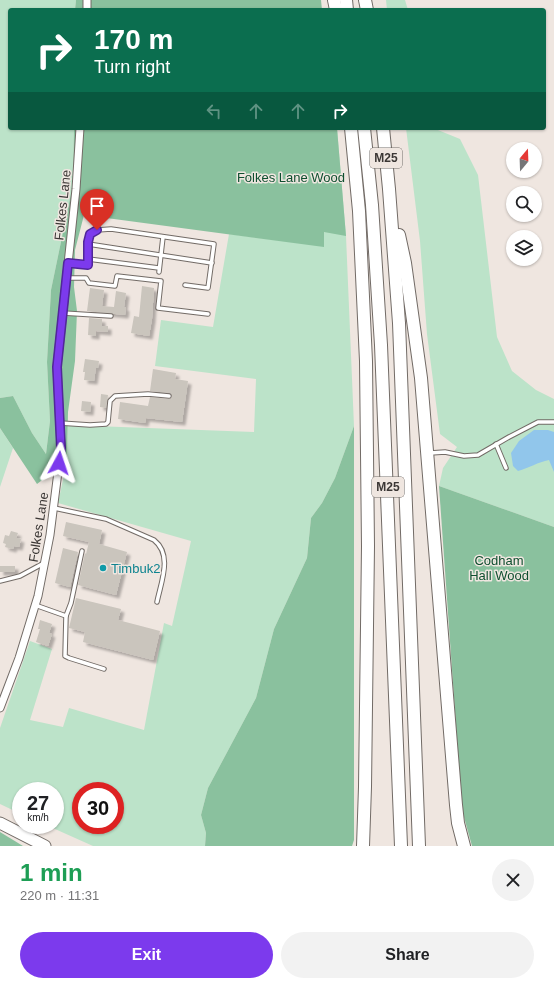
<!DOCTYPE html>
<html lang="en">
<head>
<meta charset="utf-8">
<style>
	:root { --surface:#fff; --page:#f2f2f2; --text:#202124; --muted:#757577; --accent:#7c3aed }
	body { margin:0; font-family:Arial,sans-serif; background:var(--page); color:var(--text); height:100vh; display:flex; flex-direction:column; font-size:15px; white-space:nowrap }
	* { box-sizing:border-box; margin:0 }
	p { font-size:13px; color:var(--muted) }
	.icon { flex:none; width:22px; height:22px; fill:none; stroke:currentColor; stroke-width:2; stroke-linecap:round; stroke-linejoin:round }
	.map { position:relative; height:846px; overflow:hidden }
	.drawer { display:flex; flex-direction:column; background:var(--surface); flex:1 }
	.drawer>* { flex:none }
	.hud { position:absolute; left:8px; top:8px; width:538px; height:122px; border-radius:4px; box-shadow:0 1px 3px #0004; background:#0b6e4f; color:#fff; overflow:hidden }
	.needle { width:26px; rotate:19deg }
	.tools { position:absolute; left:506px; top:142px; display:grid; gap:8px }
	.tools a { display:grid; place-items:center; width:36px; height:36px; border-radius:50%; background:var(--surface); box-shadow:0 1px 3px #0004; font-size:20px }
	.speed { position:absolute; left:12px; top:782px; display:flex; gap:8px; font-size:20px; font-weight:700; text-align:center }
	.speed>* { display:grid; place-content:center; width:52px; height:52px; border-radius:50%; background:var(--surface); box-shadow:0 1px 3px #0004; line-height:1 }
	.speed small { font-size:10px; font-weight:400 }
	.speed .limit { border:6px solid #d22; background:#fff; color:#111 }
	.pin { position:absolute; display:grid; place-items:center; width:34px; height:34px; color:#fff; margin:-41px -17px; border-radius:50% 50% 50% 0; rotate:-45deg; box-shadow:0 0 4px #0007 }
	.pin .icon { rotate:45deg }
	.me { position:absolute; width:44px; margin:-22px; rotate:5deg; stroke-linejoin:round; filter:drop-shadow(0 0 3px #0008) }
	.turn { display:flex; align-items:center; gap:14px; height:84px; padding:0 20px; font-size:18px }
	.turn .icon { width:52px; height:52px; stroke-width:2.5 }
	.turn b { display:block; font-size:28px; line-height:34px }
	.lanes { display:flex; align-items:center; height:38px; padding:0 20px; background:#0003; justify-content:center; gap:20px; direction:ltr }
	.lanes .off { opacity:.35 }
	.round { display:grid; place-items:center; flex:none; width:42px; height:42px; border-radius:21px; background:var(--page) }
	.overview { display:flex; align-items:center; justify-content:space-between; height:68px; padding:0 20px }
	h1 { font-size:24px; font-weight:700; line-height:30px; color:#1e9e55 }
	.button { display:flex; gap:8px; margin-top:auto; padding:8px 20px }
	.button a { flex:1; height:46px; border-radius:24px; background:var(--accent); color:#fff; font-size:16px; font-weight:700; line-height:46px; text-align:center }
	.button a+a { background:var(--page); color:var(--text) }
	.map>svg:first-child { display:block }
	.green { fill:#bce3c9; fill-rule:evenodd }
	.forest { fill:#8ac19e }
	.water { fill:#91c6eb }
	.building { fill:#cac5bd; filter:url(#shadow) }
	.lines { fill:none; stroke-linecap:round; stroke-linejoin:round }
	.service-casing { stroke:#726b66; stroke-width:5.5 }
	.minor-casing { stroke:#726b66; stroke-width:9 }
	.trunk-casing { stroke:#726b66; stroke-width:13 }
	.motorway-casing { stroke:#726b66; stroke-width:14 }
	.service { stroke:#fff; stroke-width:3.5 }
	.minor { stroke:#fff; stroke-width:7 }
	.trunk { stroke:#fff; stroke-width:11 }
	.motorway { stroke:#fff; stroke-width:12 }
	.route-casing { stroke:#51269a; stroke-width:10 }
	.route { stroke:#7c3aed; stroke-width:7 }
	.culture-dot { fill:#0f9aa8; stroke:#efe6e0; stroke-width:1.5 }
	.labels { text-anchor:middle; stroke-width:3; stroke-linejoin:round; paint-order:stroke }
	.shield { fill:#efe6e0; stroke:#716c68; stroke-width:1 }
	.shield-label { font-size:12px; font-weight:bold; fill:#3b3735 }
	.park-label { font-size:13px; fill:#0e4f2f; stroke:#efe6e0 }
	.street-label { font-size:13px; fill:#3b3735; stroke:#efe6e0 }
	.culture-label { font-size:13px; fill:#0d838f; stroke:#efe6e0; text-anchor:start }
</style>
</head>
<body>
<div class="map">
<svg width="554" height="846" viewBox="0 0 554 846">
	<defs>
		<filter id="shadow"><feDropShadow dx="3.5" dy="3.5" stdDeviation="1" flood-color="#0004"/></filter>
	</defs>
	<rect width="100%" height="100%" fill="#efe6e0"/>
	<!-- green -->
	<g class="green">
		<path d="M0 0H76L75 10H10V128H74L73 184 51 290 47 362 50 421 46 454 32 433 13 396 0 398Z"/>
		<path d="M386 0H405L408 10H387Z"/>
		<path d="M337 128 346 236 354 426 335 478 322 503 311 518 307 558 274 629 256 698 208 788 201 815 206 833 205 846H93L46 825H55V791H21V814L0 804V728L30 641 52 649 30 720 63 727 69 708 144 730 164 623 172 626 191 541 58 503 67 461 68 425 254 432 256 379 155 366 161 320 213 327 229 234 324 246V233ZM81 791H115V825H81Z"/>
		<path d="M406 128H433L460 139 478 175 497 337 512 371 536 390 554 399V527L439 486 443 468 457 447 440 434 427 334 420 241Z"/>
		<path d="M0 428 13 448 0 487Z"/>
	</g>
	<!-- forest -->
	<g class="forest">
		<path d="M76 0H321L322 10H75Z"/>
		<path d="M74 128H337L346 236 324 232V247L84 215 75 250 74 287 77 311 75 361 68 412 67 461 37 484 0 428V398L13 396 32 433 46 454 50 421 47 362 51 290 73 184Z"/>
		<path d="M354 426V840L352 846H205L206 833 201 815 208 788 256 698 274 629 307 558 311 518 322 503 335 478Z"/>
		<path d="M439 486 554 527V846H472L462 810Z"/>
		<path d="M0 832 23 846H0Z"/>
	</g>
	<!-- water -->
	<path class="water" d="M534 430H548L554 432V472L549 460C538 462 529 468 518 471L513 466 511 453 519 441Z"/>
	<!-- building -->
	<g class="building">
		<path d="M142 286 154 288 152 319 149 336 131 333 134 316 139 317Z"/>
		<path d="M90 288 104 290 102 306 114 307 116 291 126 293 124 307 126 308 125 315 87 311Z"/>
		<path d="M89 318 102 319V326H108V332L96 331V336L88 335Z"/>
		<path d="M85 359 99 361 98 368 96 367 94 381 84 380 85 372H83Z"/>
		<path d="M153 369 176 373 175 379 188 381 182 422 146 418 145 423 118 419 120 402 148 406 150 397 169 399 171 398 172 395 170 393 150 391Z"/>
		<path d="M101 394 108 395 106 408 100 407Z"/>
		<path d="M82 401 91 402 90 412 81 411Z"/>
		<path d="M66 522 102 530 99 544 127 552 116 595 78 585 85 553 86 554 89 542 63 536Z"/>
		<path d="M11 531 18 533 16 538 21 539 19 547 14 546 13 549 5 547 6 544 3 543 5 535 9 536Z"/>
		<path d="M63 548 78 552 70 587 55 583Z"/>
		<rect x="0" y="566" width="15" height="6"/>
		<path d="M76 598 121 609 118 620 160 631 153 660 83 642 85 632 69 628Z"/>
		<path d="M40 620 52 624 49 633 52 634 48 646 36 642 40 629H38Z"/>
	</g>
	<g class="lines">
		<defs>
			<g id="service">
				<path d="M88 244 212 263"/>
				<path d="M88 259 159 268"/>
				<path d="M69 263 88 265C88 254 87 245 90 234L97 230 111 229 214 244 208 288 185 285"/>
				<path d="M159 272 163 237"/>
				<path d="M67 278H86L89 283 115 286 117 276 161 281 158 308 208 314"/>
				<path d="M63 313 111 316"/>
				<path d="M60 423 90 425 106 424 108 422 110 401 115 396 148 394 169 396"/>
				<path d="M496 444 506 468"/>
				<path d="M430 453 445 452 464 456 478 455 509 437 538 422H554"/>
				<path d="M54 508 106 519 154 540C173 555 161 582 157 602"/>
				<path d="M0 581 20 576 44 563"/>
				<path d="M35 605 66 616 71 603 82 551"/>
				<path d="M66 616 65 656 69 658 104 669"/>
			</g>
			<g id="minor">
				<path d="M87 10V0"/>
				<path d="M0 708 19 658 38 596 50 535 61 448 57 367 76 189 80 128"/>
			</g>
			<path id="trunk" d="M0 823 45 846"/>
			<g id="motorway">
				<path d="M334 0 336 10"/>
				<path d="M346 0 347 10"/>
				<path d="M365 0 367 10"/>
				<path d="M351 128 359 211 366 361 368 546 365 787 363 846"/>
				<path d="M364 128 372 205 381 345 401 846"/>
				<path d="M383 128 389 189 399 323 419 846"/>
				<path d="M399 235 405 263 421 378 456 805 458 823 464 846"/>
			</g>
		</defs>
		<!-- service casing -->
		<use href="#service" class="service-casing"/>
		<!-- minor casing -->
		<use href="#minor" class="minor-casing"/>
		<!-- trunk casing -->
		<use href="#trunk" class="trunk-casing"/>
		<!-- motorway casing -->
		<use href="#motorway" class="motorway-casing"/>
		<!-- service -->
		<use href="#service" class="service"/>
		<!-- minor -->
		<use href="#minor" class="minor"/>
		<!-- trunk -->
		<use href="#trunk" class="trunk"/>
		<!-- motorway -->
		<use href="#motorway" class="motorway"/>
	</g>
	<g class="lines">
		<defs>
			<path id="route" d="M59 463 61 448 57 367 68 263 88 265V242L90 234 97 230"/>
		</defs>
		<!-- route casing -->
		<use href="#route" class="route-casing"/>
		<!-- route -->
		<use href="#route" class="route"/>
	</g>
	<!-- markers -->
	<circle class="culture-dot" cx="103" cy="568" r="4"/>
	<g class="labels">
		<!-- shield labels -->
		<g class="shield">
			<rect x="370" y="148" width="32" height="20" rx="3"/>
			<rect x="372" y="477" width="32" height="20" rx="3"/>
		</g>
		<g class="shield-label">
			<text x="386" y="162">M25</text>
			<text x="388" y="491">M25</text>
		</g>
		<!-- park labels -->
		<g class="park-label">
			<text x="291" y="182">Folkes Lane Wood</text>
			<text x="499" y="565">Codham<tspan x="499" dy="15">Hall Wood</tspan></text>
		</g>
		<!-- street labels -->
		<g class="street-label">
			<text transform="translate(62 205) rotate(-84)" y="5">Folkes Lane</text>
			<text transform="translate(38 527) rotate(-81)" y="5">Folkes Lane</text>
		</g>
		<!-- culture labels -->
		<g class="culture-label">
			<text x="111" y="573">Timbuk2</text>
		</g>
	</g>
</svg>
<div class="tools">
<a><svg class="needle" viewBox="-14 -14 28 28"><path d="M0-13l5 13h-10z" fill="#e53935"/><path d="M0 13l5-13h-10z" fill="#757577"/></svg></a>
<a><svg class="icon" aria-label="search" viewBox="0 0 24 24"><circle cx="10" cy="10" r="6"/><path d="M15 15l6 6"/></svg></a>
<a><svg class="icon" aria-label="layers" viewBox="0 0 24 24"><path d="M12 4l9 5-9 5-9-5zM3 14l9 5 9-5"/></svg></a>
</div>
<div class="speed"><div>27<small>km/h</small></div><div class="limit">30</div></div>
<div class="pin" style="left:97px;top:230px;background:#d93025"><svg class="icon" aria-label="arrive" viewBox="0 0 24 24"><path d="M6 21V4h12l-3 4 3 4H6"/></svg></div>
<svg class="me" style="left:59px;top:463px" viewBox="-20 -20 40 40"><path d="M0-17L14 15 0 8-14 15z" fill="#7c3aed" stroke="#fff" stroke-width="4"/></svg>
<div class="hud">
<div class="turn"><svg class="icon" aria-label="right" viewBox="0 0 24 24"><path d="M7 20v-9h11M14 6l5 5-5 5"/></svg><div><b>170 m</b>Turn right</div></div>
<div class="lanes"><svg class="icon off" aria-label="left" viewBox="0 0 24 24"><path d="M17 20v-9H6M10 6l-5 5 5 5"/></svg><svg class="icon off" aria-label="ahead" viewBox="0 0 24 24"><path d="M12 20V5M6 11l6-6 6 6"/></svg><svg class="icon off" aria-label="ahead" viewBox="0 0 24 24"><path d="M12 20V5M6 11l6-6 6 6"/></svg><svg class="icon" aria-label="right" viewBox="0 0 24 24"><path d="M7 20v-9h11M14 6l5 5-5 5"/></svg></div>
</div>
</div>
<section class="drawer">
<div class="overview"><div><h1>1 min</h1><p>220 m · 11:31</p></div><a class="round"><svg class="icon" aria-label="close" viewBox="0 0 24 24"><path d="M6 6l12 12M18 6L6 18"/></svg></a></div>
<div class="button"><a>Exit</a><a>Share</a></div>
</section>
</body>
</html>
